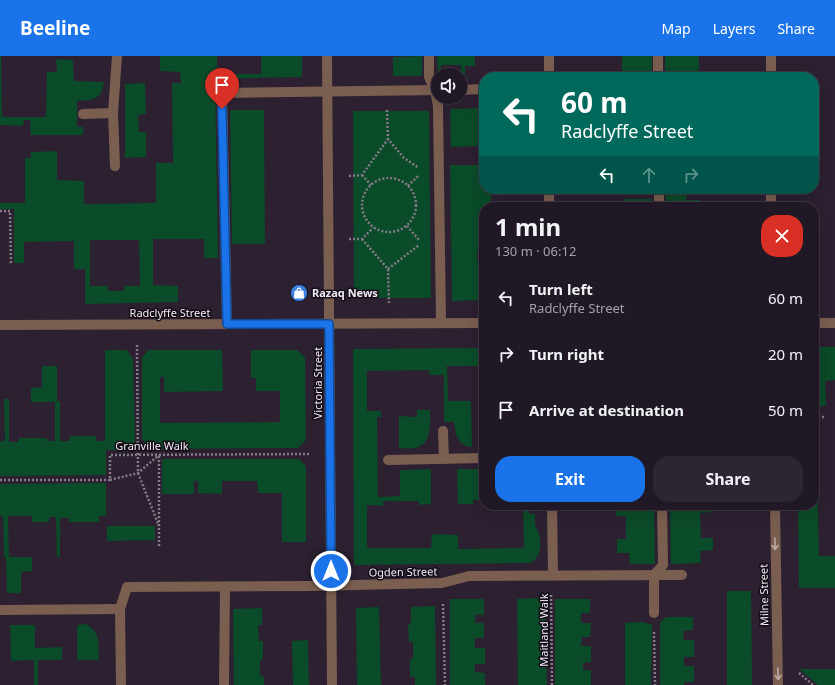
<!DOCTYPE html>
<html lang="en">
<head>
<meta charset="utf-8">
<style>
	:root { --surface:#211825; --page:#2d2532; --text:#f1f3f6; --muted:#a2a0a7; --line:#3e3742; --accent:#1a73e8 }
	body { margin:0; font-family:"Noto Sans",sans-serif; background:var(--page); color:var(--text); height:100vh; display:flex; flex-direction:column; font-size:15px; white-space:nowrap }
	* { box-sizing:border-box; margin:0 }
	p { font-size:13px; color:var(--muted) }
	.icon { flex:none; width:22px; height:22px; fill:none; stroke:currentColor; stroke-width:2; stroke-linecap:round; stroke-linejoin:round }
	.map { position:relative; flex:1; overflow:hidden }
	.drawer { position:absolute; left:479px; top:146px; width:340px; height:308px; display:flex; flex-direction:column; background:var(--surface); border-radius:16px; box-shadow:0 4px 16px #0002,0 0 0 1px var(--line) }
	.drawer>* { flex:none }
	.guide { position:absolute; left:479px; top:16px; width:340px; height:122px; border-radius:16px; box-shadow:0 4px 16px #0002,0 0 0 1px var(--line); background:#00695c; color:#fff; overflow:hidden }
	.tools { position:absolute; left:431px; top:12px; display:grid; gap:8px }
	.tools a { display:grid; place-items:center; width:36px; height:36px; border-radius:50%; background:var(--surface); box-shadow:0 4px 16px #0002,0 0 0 1px var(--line); font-size:20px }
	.pin { position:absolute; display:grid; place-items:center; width:34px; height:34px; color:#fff; margin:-41px -17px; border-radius:50% 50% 50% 0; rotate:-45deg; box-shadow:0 0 4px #0007 }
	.pin .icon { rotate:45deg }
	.me { position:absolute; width:44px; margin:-22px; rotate:0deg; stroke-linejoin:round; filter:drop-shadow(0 0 3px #0008) }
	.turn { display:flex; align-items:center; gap:14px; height:84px; padding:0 16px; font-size:18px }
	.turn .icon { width:52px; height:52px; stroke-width:2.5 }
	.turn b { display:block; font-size:28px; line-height:34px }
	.lanes { display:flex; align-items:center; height:38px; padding:0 16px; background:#0003; justify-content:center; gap:20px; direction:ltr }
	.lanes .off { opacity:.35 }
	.round { display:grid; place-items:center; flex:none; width:42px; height:42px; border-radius:16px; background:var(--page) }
	.summary { display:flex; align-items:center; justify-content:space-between; height:68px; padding:0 16px }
	h1 { font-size:24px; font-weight:700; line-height:30px }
	.button { display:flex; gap:8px; margin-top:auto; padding:8px 16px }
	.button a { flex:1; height:46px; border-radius:16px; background:var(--accent); color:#fff; font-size:16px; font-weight:700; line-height:46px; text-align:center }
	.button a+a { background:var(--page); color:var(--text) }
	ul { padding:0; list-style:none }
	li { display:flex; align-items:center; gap:12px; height:56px; padding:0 16px }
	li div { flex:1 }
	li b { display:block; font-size:15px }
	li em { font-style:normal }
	header { display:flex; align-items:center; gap:24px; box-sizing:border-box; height:56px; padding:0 20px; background:var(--accent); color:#fff }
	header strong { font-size:19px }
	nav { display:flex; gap:22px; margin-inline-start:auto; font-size:14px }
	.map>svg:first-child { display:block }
	.green { fill:#0a4b29; fill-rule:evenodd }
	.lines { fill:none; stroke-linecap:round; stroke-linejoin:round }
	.path { stroke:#857b89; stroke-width:2.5; stroke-dasharray:2 2; stroke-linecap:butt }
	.minor { stroke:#7a5e50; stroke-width:10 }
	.oneway { stroke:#bdabab }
	.route-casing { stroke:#114b97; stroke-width:10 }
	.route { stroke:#1a73e8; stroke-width:7 }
	.labels { text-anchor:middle; stroke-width:3; stroke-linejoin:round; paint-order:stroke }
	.poi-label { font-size:11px; font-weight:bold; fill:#f3eaf6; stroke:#120c14; text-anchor:start }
	.street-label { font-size:11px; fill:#f3eaf6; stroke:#120c14 }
</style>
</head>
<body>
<header>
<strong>Beeline</strong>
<nav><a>Map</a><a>Layers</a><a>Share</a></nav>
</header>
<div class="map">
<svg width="835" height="629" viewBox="0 0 835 629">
	<rect width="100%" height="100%" fill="#2c2031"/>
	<!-- green -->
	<g class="green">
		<path d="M0 0H1L2 61H46L47 16H57L56 3 73 4 74 25 104 26C101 45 92 44 77 45V71H83V79H31L30 64H24L23 70 0 69Z"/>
		<path d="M160 0H217V17L223 18H261V0H302V21L215 23 218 202H204V183H153V229L178 230V246L85 248V213H74V185L24 186V207H14V153H0V147H25V102H31V96L57 95V124L84 125V148L156 147V107H173L172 27H181L180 16 160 15ZM90 184H139L140 230H124V235H108V230H90Z"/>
		<path d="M422 0V20H393V1Z"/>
		<path d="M437 0H475V10H465V18H461V9H441V19H438Z"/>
		<rect x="622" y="0" width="30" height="21"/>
		<rect x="665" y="0" width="34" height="21"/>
		<path d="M145 27 146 58 138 59 139 76H146V101L125 102V28Z"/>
		<path d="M484 52V90L451 91 450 53Z"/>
		<path d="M230 54H264L265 188H232Z"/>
		<path d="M353 55H429L431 242H354Z"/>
		<path d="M450 109H484V133H491V151H484V157H479V167H484V194L477 195V205H484V244L452 245Z"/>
		<path d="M666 133H686V144H701V150L666 151Z"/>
		<rect x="624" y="143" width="28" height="8"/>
		<path d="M814 291H835V324L825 325 826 350H814Z"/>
		<path d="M484 292V310H447L448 345H471L472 391C457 390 456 378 454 366H444V319H430L429 314 367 315V355H381V361H377L378 441 400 440V414L431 413V448L419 449V445H383V450L367 449V492H431L432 478 458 479V493L524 492 523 452H529V458H535C535 462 535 465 535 469 536 472 538 475 539 478 542 488 541 503 530 507L354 509 353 293Z"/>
		<path d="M105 294H127L133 303 135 386 126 394H106V419L0 420V385H5L4 343H9V386H18L19 382H47V385H55V346H31V332L42 331V310H57V345L60 346V385H69L70 380H96V385H105Z"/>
		<path d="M148 294H222L223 335 164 336V321H160V367L280 366V335H256V322H251V294H297L305 301 306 384 298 392 149 393 142 383V302Z"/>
		<path d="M417 354H430C430 367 432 389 415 392 410 393 404 392 399 392V360L417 361Z"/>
		<path d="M814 371H816L819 500H835V532H799L798 449H814Z"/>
		<path d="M162 403H299L306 410V486H282V437H258L257 425H222V438L198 437V425H194V438H162Z"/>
		<path d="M457 413H484V444H473V448H458Z"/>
		<path d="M106 427V460H99V466H69V462H60V501H57L56 461H49V466H32V460H8L9 501H32V515L21 516V537H7L6 502 4 501 3 460H0V428Z"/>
		<path d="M616 449H654L655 508H630L629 497H617V483H626V460H616Z"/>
		<path d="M670 449H712V456L700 457 701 482H713V494L700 495 701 507 671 508Z"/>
		<path d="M107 470H155V484L107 485Z"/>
		<path d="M727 535H751L752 629H727Z"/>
		<path d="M538 542 545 549 547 629H518L517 543Z"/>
		<path d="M450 543H484V559H475V567H484V582H475V592H485V608H475V616L485 617V629H450Z"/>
		<path d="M555 543H590V557H581V567H591L590 581H582L581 590H591V606L583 607V614H591V629H555Z"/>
		<path d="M435 550 436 629H415V621H410V603H413V586H409L408 568 411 567V551Z"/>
		<path d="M379 551 381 629H357L356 552Z"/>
		<path d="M262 552V569H258L259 585H263V603L260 604V620L264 621V629H234L233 553Z"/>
		<path d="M666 561H693V574L683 575 684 584H694V601H684V610H694V626H684V629H660V567Z"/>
		<path d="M643 566 652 569 651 629H625V567Z"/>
		<path d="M85 568C102 576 98 588 99 604H77V569Z"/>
		<path d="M10 569H35V592L62 591V604H38V629H34V604L11 605Z"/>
		<path d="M308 584 309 629H293L292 585Z"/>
		<path d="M799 613H835V629H818Z"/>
	</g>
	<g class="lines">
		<!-- path -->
		<g class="path">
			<path d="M387 54 388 83 404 102 419 112"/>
			<path d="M362 119 371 129"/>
			<path d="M349 120 362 119 388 83"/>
			<circle cx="389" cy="149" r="27"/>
			<path d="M408 130 418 120"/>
			<path d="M0 155H10L11 206 8 207"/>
			<path d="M407 170 420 185"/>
			<path d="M349 183H362L373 172"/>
			<path d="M362 183 388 213 389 247"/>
			<path d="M388 213 419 189"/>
			<path d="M137 289 138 417 159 470"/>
			<path d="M814 361H826"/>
			<path d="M0 424H110V399L311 398"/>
			<path d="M110 424 138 417 159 399"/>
			<path d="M159 490V398"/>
			<path d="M551 539 552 629"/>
			<path d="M443 548 445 629"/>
			<path d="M654 576 655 629"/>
			<path d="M799 617 813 629"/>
		</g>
		<!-- minor -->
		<g class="minor">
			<path d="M327 0 332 629"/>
			<path d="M429 0V21L435 34 438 50 441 267"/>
			<path d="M549 0V21"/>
			<path d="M658 0V21"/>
			<path d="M771 21V0"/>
			<path d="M460 34 484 33"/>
			<path d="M83 58 113 57"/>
			<path d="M115 110 113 57 117 0"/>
			<path d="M659 133V151"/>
			<path d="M549 151V133"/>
			<path d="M771 151V133"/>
			<path d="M814 267H835"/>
			<path d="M227 268 222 37 438 34"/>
			<path d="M0 269 484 267"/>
			<path d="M443 375 444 403"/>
			<path d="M388 404 484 402"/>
			<path d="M552 449 553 519"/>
			<path d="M775 449 778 629"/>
			<path d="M0 554 120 553"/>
			<path d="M654 557V519L663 509 662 449"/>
			<path d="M121 629 120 553 127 531 312 530 442 527 469 520 682 519"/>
			<path d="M224 629 225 531"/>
		</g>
	</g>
	<!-- one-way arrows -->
	<defs><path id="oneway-shaft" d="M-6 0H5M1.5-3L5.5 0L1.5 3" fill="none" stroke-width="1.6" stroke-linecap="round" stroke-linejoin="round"/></defs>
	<g class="oneway">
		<use href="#oneway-shaft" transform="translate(775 488) rotate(89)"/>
		<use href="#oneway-shaft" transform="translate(778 618) rotate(88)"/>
	</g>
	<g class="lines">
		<defs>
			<path id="route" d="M222 53 227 268H329L331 515"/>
		</defs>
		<!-- route casing -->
		<use href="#route" class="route-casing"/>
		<!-- route -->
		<use href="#route" class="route"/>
	</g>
	<!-- icons -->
	<defs>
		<symbol id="shop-disc" viewBox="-11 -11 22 22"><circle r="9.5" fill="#3f7fe0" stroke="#120c14"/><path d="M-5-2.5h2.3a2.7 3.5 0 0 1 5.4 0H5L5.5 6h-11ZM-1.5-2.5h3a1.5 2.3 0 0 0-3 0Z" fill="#fff"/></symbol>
	</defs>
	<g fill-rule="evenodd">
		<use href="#shop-disc" x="289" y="227" width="20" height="20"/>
	</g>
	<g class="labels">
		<!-- poi labels -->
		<g class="poi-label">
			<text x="312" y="241">Razaq News</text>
		</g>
		<!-- street labels -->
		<g class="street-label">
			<text x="170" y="261">Radclyffe Street</text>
			<text transform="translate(318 327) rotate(-90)" y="4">Victoria Street</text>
			<text x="152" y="394">Granville Walk</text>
			<text transform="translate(403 516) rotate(-1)" y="4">Ogden Street</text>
			<text transform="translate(764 539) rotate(-91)" y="4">Milne Street</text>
			<text transform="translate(544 574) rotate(-90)" y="4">Maitland Walk</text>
		</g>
	</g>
</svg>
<div class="tools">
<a><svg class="icon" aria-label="sound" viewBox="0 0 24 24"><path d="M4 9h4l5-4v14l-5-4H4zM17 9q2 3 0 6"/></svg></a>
</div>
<div class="pin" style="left:222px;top:53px;background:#d93025"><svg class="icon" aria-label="arrive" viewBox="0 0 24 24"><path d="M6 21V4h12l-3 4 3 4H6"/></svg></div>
<svg class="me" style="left:331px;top:515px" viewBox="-20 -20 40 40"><circle r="17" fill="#1a73e8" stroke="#fff" stroke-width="3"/><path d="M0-11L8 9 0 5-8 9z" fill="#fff"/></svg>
<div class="guide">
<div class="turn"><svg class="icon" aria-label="left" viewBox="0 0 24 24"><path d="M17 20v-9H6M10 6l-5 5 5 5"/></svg><div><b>60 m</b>Radclyffe Street</div></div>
<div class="lanes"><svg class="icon" aria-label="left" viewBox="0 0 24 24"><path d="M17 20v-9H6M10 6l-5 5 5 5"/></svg><svg class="icon off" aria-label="ahead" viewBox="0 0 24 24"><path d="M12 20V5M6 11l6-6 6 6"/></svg><svg class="icon off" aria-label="right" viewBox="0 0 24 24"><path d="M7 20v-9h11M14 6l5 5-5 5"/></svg></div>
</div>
<section class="drawer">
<div class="summary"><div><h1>1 min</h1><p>130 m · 06:12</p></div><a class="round" style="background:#d93025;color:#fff"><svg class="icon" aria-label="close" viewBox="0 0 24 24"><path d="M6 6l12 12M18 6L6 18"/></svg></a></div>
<ul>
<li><svg class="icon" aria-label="left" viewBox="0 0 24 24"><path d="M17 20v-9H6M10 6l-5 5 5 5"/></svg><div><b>Turn left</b><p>Radclyffe Street</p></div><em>60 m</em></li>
<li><svg class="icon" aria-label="right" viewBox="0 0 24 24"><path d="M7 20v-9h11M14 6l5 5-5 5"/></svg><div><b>Turn right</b></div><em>20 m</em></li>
<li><svg class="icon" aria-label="arrive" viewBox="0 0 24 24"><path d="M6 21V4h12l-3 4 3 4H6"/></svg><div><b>Arrive at destination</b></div><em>50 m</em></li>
</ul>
<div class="button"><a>Exit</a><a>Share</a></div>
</section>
</div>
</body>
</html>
